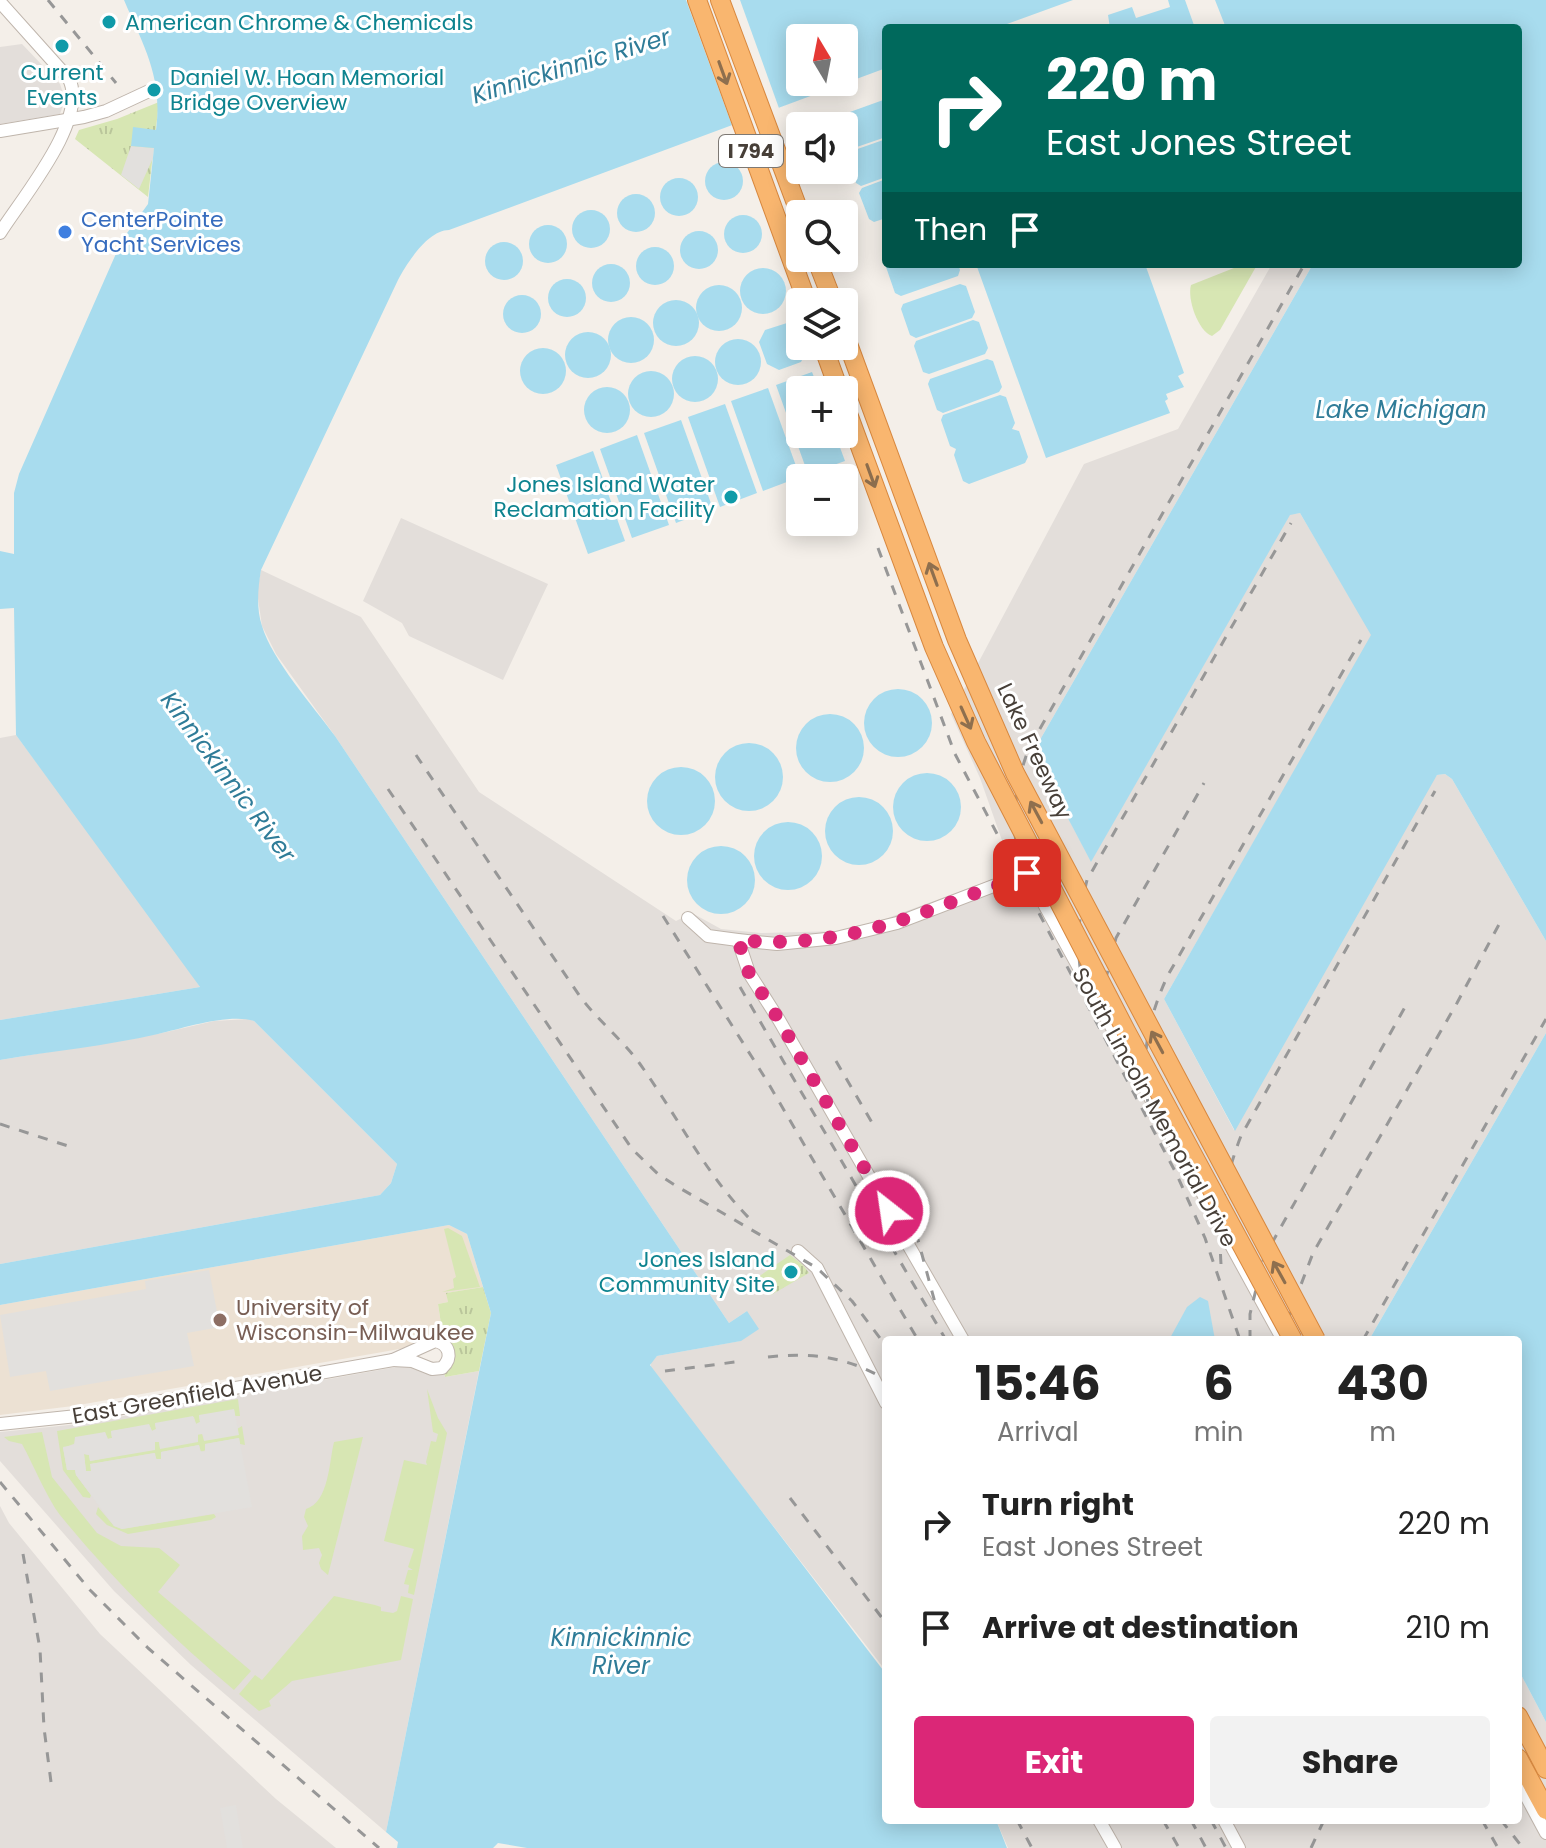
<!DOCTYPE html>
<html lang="en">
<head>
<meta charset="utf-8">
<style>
	:root { --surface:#fff; --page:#f2f2f2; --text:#222; --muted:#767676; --accent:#db2777 }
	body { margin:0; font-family:Poppins,sans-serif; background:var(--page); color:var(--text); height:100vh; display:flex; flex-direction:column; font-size:30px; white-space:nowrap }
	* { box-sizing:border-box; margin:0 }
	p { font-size:26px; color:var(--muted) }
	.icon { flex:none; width:44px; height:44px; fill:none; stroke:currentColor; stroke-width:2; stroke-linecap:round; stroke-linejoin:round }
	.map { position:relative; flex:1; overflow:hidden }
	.details { position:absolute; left:882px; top:1336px; width:640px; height:488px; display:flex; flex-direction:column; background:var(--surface); border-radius:8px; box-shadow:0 4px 20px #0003 }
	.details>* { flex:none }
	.top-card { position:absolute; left:882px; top:24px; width:640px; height:244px; border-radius:8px; box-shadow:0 4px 20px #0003; background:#00695c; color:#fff; overflow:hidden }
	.needle { width:52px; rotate:350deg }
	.buttons { position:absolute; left:786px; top:24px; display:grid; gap:16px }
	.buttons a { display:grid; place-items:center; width:72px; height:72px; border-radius:8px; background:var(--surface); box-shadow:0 4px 20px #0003; font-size:40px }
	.pin { position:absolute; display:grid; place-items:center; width:68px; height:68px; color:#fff; margin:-34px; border-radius:16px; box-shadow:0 4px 12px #0006 }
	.me { position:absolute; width:88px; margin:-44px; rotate:330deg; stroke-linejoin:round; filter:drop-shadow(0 0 6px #0008) }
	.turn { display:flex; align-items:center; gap:28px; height:168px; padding:0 32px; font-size:36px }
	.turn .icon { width:104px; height:104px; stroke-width:2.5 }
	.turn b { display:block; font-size:56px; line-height:68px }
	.then { display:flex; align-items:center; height:76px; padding:0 32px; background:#0003; gap:16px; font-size:30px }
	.eta { display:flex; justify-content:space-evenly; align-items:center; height:136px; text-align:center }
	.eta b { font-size:48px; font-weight:700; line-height:56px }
	.primary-button { display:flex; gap:16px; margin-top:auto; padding:16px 32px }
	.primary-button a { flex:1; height:92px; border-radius:8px; background:var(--accent); color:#fff; font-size:32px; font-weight:700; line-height:92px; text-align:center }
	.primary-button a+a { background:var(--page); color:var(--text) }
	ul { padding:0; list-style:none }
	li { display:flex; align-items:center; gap:24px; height:104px; padding:0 32px }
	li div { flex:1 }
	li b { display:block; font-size:30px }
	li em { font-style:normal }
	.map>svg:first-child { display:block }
	.industrial { fill:#e3deda }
	.education { fill:#ece1d3 }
	.grass { fill:#d7e6b3 }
	.park { fill:url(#park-tufts) }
	.parking { fill:#e2e0dd }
	.water { fill:#a8dcee; fill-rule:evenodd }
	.pier { fill:#f4efe9 }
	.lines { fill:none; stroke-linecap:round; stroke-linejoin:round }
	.minor-casing { stroke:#bfb5ac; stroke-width:14 }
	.highway-casing { stroke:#d8883f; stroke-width:20 }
	.minor { stroke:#fff; stroke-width:12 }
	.highway { stroke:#f9b66f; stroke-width:18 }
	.rail { stroke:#979797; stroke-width:3; stroke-dasharray:10 10; stroke-linecap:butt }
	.highway-bridge-casing { stroke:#d8883f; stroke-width:20; stroke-linecap:butt }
	.highway-bridge { stroke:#f9b66f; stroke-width:18 }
	.oneway { stroke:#8e6f4e }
	.route { stroke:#db2777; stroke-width:14; stroke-dasharray:0 25.2 }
	.culture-dot { fill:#0f9aa8; stroke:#fff; stroke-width:3 }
	.shop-dot { fill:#3f7fe0; stroke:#fff; stroke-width:3 }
	.education-dot { fill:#8d6e63; stroke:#fff; stroke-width:3 }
	.labels { text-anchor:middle; stroke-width:6; stroke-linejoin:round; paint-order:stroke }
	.shield { fill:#fff; stroke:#7e7974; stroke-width:2 }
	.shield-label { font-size:20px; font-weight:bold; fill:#473f38 }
	.culture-label { font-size:22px; fill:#0d838f; stroke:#fff; text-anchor:start }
	.shop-label { font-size:22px; fill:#366cbe; stroke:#fff; text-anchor:start }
	.street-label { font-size:22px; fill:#473f38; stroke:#fff }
	.education-label { font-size:22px; fill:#785e54; stroke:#fff; text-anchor:start }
	.water-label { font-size:24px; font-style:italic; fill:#2f7c98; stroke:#fff }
</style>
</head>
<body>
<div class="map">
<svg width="1546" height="1848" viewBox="0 0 1546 1848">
	<defs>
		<pattern id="park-tufts" width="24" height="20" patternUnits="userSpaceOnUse" patternTransform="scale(2)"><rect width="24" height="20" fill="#d7e6b3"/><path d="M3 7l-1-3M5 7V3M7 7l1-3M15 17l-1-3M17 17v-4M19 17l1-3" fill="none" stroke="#bac69b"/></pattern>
	</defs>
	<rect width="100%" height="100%" fill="#f4efe9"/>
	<!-- industrial -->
	<g class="industrial">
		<path d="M22 44 60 84 64 96V102L60 114 0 124V47Z"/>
		<path d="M1272 264H1313L1033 752 1091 861 1290 514 1300 513 1372 635 1164 999 1234 1130 1430 783 1437 775 1445 774 1452 779 1546 941V1033L1369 1340H886V1671L651 1369V1362L657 1356 740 1341 747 1311 729 1323 335 736 276 654 262 626 257 592 261 570 361 617 479 792 676 921 692 913 721 929 761 933 840 931 869 925 1004 875 1011 866 980 778 951 714 1084 464 1178 429Z"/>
		<path d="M401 518 548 584 503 680 409 636 402 623 363 601Z"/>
		<path d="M16 735 171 943 200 987 0 1020V738Z"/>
		<path d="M248 1019 254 1021 397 1164 391 1183 380 1195 0 1264V1060L162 1033 214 1021Z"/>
		<path d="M407 1365 444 1371 445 1377 479 1371 386 1832 191 1665 114 1591 0 1461V1432L79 1424Z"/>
		<path d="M0 1506 9 1523 100 1634 276 1799 336 1848H0Z"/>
		<path d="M1518 1669 1546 1722V1848H1008L996 1820H1518Z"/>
	</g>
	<!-- education -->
	<path class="education" d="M449 1225 467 1234 483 1287 447 1293 448 1302 438 1304 443 1337 430 1336 411 1347 73 1406 0 1415V1305Z"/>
	<!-- grass -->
	<g class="grass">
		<path d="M1244 264 1257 265 1220 330 1212 336C1198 331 1187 299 1191 285Z"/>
		<path d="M448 1228 462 1236 480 1287 442 1292 454 1288 453 1279 456 1277 444 1229Z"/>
		<path d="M427 1389 438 1418 447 1433 414 1595 408 1593 409 1585 404 1584 408 1570H413L408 1567 414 1549 384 1541 404 1460 427 1465 426 1462 431 1441 436 1442 438 1434 433 1432Z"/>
		<path d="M238 1399 240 1416H235L234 1410 199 1416 200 1422 196 1424 194 1417 155 1424 156 1429 152 1431 149 1425 111 1431 112 1438 107 1439 105 1432 63 1448 67 1470H75L76 1475 91 1495 90 1498 83 1497 63 1470 57 1431Z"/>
		<path d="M242 1426 245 1445 240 1444 239 1438 205 1444 206 1450 201 1452 199 1445 161 1452V1459L157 1460 154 1453 91 1464V1471L86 1472 84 1454 89 1455 90 1461 154 1449V1442H159L160 1448 198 1441 197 1435 202 1434 204 1440 238 1434 237 1429Z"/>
		<path d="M42 1432 52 1477 97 1533 121 1546 159 1548 180 1565 158 1592 251 1671 234 1690C171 1637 112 1579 60 1515 47 1498 33 1464 22 1444L9 1441 4 1437Z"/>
		<path d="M363 1437 362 1441 328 1575 321 1569 319 1563 322 1555 319 1548 303 1550 302 1536 308 1526 304 1517 306 1509C329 1502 329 1462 334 1442Z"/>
		<path d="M98 1507 114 1526 122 1529 214 1514 216 1517 211 1520 128 1534 107 1525 96 1514Z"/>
		<path d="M334 1596 375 1605 381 1607V1611L393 1613 397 1611 401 1596 413 1599 401 1660 292 1681 269 1701 271 1706 259 1711 239 1694 255 1675 262 1680Z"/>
	</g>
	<!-- park -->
	<g class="park">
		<path d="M159 102 148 197 75 139 79 130 117 119Z"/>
		<path d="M790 1255 803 1265 809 1273 771 1295 758 1277Z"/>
		<path d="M483 1287 491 1313 479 1371 445 1377 444 1371C456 1360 459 1346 443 1337L438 1304 448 1302 446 1293Z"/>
	</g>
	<!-- parking -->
	<g class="parking">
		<path d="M131 146 154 148 153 158 139 189 121 175Z"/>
		<path d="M209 1270 220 1327 187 1333 194 1366 50 1391 46 1371 10 1377 0 1315 146 1289 145 1281Z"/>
		<path d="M234 1409 239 1435 204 1441 203 1434H198V1442L160 1449 159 1442H155V1450L90 1461 89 1455 84 1454 86 1471H91L90 1464 155 1453 156 1459H161V1452L199 1445 200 1451 205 1452V1444L239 1438 252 1507 122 1529 114 1526 76 1475 75 1470H67L63 1447 74 1445 75 1437 105 1432 108 1439 112 1438 111 1431 149 1424 152 1431 156 1429 155 1423 193 1416 196 1424 200 1422 199 1415Z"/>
		<path d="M236 1805 243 1848H227L220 1808Z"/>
	</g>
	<!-- water -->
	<g class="water">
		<path d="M124 0H1073L996 28H886V68L449 230C428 230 407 263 398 280L261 570C258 588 256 608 262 626 272 660 313 706 335 736L729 1323 747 1311 759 1329 741 1341 657 1356 650 1365 886 1674V1820H996L1007 1848H527L498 1843 493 1848H397L398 1842 386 1832 491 1313 467 1234 449 1225 0 1305V1264L380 1195 391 1183 397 1164 254 1021C230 1013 183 1028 158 1034 106 1046 52 1051 0 1060V1020L200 987 16 735 14 608 0 609V551L14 554V493L19 474 122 240 148 204 154 148 131 146 133 127 156 130C163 77 144 47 124 0ZM800 38H844V82H800Z"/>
		<path d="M1168 0H1185L1195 28H1110L1108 15 1132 7 1136 18 1170 7Z"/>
		<path d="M1215 0H1546V941L1452 779 1445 774 1437 775 1235 1131 1164 999 1371 635 1300 513 1290 515 1091 862 1033 752 1313 264H1518V28H1226Z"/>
		<path d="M886 99V137L848 150 844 148V126H835L836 117Z"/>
		<path d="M886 139V177L861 186 856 183 846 157 849 152Z"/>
		<circle cx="724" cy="181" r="19"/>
		<circle cx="679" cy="197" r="19"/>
		<path d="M886 179V218L874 222 869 219 859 193 862 188Z"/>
		<circle cx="636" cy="213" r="19"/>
		<circle cx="591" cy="229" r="19"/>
		<circle cx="743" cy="234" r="19"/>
		<circle cx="548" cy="244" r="19"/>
		<circle cx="699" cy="250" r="19"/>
		<circle cx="504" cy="261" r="19"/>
		<circle cx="655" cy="266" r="19"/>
		<circle cx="611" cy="283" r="19"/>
		<path d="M888 264H958L960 270 958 276 901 296 895 293 886 267Z"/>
		<path d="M976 264H1145L1184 373 1178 376 1184 387 1166 394 1168 399 1165 401 1170 413 1046 458Z"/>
		<circle cx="763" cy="291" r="23"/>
		<circle cx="567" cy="298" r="19"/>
		<path d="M960 284 966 286 975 312 972 318 916 338 910 335 901 309 903 304Z"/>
		<circle cx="719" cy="308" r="23"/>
		<circle cx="522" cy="314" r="19"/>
		<circle cx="676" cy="323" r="23"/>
		<circle cx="631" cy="340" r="23"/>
		<path d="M973 320 979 322 988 348 985 354 929 374 923 372 914 346 916 341Z"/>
		<path d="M787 323 799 328 800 346H805L807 350 801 362 779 370 767 364 759 342 765 330Z"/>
		<circle cx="588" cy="355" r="23"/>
		<circle cx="738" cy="362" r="23"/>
		<circle cx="543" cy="371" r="23"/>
		<circle cx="695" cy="379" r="23"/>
		<path d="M987 359 993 361 1002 387 999 392 943 413 937 410 928 384 930 379Z"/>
		<circle cx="651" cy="394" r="23"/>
		<path d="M812 372 819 390H800V434H835L845 461 808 474 776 385Z"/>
		<circle cx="607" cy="410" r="23"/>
		<path d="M768 388 800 477 763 491 731 401Z"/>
		<path d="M1000 395 1006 397 1015 423 1012 429 1019 431 1028 457 1025 463 969 484 963 481 954 455 956 449 950 446 941 420 943 415Z"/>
		<path d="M725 404 757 493 720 507 688 417Z"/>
		<path d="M681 420 713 509 676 523 644 433Z"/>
		<path d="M637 435 669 525 632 538 600 449Z"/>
		<path d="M593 451 625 541 588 554 556 465Z"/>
		<circle cx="898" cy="723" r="34"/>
		<circle cx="830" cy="748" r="34"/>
		<circle cx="749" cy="777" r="34"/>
		<circle cx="681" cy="801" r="34"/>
		<circle cx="927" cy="807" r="34"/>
		<circle cx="859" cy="831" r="34"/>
		<circle cx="788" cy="856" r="34"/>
		<circle cx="721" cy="880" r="34"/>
		<path d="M1546 1033V1722L1518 1669V1340H1369Z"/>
		<path d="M1200 1297 1208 1301 1215 1340H1169L1187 1307Z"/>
	</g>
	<!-- pier -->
	<path class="pier" d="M686 0H740L780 111 733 128Z"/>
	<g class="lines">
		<defs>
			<g id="minor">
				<path d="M0 2 69 79C89 119 22 198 0 233"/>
				<path d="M0 131 84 117 106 111 149 91"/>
				<path d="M688 918 708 936 738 940 777 944 836 938 897 923 1027 873 1283 1340"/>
				<path d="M738 940 749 973 779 1020 963 1340"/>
				<path d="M798 1251 817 1268 886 1403"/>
				<path d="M435 1341C450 1344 453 1358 442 1368L432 1369 412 1361 393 1360Z"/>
				<path d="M0 1424 77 1416 393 1360"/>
				<path d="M1518 1781 1546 1833"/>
				<path d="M1099 1820 1115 1848"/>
				<path d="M1224 1820 1239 1848"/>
			</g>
			<g id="highway">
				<path d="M697 0 807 302"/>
				<path d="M720 0 800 214"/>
				<path d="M816 258 833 302"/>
				<path d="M823 346 839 390"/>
				<path d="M1518 1716 1546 1769"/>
				<path d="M1518 1758 1546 1810"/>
			</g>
		</defs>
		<!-- minor casing -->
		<use href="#minor" class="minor-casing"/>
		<!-- highway casing -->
		<use href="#highway" class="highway-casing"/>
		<!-- minor -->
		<use href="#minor" class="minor"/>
		<!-- highway -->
		<use href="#highway" class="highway"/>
		<!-- rail -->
		<g class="rail">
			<path d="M48 0 116 83"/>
			<path d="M878 548 955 754 1177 1175 1205 1238 1240 1340"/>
			<path d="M416 755 579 995C597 1020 622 1039 640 1064 678 1117 708 1179 755 1224"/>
			<path d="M388 789 632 1149 659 1175 678 1187 817 1268 852 1301 886 1346"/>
			<path d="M1020 864C1010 827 1015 784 1029 748L1304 265"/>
			<path d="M663 916 767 1081 918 1340"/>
			<path d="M740 987 946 1340"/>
			<path d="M1084 989C1075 952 1078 916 1087 880L1291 523"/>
			<path d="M1111 1040 1106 1010 1105 982 1116 938 1204 783"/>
			<path d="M836 1061 874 1126"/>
			<path d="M1149 1109C1140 1060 1147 1020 1168 975L1361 640"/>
			<path d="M0 1124 68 1146"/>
			<path d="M894 1177 911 1214 937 1310"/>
			<path d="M1221 1264C1218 1221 1225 1176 1241 1136L1435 791"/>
			<path d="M1250 1340V1314L1264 1257 1409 1000"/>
			<path d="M1280 1340 1313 1253 1457 1003 1503 917"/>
			<path d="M1363 1340 1546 1019"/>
			<path d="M768 1357C811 1352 849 1357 886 1380"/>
			<path d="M665 1371 743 1361"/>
			<path d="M0 1482 90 1590 148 1648 379 1848"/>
			<path d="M790 1498 886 1623"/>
			<path d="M23 1554 40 1649 44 1728 51 1782"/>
			<path d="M1017 1820 1032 1848"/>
			<path d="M1163 1820 1179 1848"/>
			<path d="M1191 1820 1206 1848"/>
			<path d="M1211 1820 1226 1848"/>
			<path d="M1482 1820 1498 1848"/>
			<path d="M1501 1820 1523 1848"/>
			<path d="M1311 1848 1324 1820"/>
		</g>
		<defs>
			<g id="highway-bridge">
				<path d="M844 333 957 640 1015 773 1316 1340"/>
				<path d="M844 403 934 647 976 742 1126 1031 1293 1340"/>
			</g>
		</defs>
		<!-- highway-bridge casing -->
		<use href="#highway-bridge" class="highway-bridge-casing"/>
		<!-- highway-bridge -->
		<use href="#highway-bridge" class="highway-bridge"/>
	</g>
	<!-- one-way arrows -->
	<defs><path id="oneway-shaft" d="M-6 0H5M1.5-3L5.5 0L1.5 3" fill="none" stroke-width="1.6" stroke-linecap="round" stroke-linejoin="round" transform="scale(2)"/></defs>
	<g class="oneway">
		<use href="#oneway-shaft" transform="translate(723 73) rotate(70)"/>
		<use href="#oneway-shaft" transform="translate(871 476) rotate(70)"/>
		<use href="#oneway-shaft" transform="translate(933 574) rotate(-110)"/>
		<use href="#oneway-shaft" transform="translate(966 718) rotate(66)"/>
		<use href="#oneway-shaft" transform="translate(1036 812) rotate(-118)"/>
		<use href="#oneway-shaft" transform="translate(1157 1042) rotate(-118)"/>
		<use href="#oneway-shaft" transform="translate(1279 1272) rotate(-119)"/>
	</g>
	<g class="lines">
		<!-- route -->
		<path class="route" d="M889 1211 779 1020 749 973 738 940C820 948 882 929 957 900 980 891 1004 884 1027 873"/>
	</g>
	<!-- markers -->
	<g class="culture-dot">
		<circle cx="109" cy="22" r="8"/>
		<circle cx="62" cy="46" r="8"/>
		<circle cx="154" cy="90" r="8"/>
		<circle cx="731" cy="497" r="8"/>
		<circle cx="791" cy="1272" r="8"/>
	</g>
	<circle class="shop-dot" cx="65" cy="232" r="8"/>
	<circle class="education-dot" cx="220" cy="1320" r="8"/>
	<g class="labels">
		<!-- shield labels -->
		<rect class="shield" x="719" y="135" width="64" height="32" rx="6"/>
		<g class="shield-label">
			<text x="751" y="158">I 794</text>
		</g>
		<!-- culture labels -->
		<g class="culture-label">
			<text x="125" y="30">American Chrome &amp; Chemicals</text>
			<text x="62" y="80" text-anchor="middle">Current<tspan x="62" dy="25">Events</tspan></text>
			<text x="170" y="85">Daniel W. Hoan Memorial<tspan x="170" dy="25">Bridge Overview</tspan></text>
			<text x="715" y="492" text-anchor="end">Jones Island Water<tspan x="715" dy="25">Reclamation Facility</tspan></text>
			<text x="775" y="1267" text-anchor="end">Jones Island<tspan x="775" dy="25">Community Site</tspan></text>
		</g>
		<!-- shop labels -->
		<g class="shop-label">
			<text x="81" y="227">CenterPointe<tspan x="81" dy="25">Yacht Services</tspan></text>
		</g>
		<!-- street labels -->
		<g class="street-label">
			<text transform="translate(1035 751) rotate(65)" y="8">Lake Freeway</text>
			<text transform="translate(1155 1107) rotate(61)" y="8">South Lincoln Memorial Drive</text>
			<text transform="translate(197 1394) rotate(-10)" y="8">East Greenfield Avenue</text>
		</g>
		<!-- education labels -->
		<g class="education-label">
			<text x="236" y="1315">University of<tspan x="236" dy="25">Wisconsin-Milwaukee</tspan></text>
		</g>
		<!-- water labels -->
		<g class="water-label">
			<text transform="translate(571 66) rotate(-17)" y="8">Kinnickinnic River</text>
			<text x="1401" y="418">Lake Michigan</text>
			<text transform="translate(228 777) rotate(53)" y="8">Kinnickinnic River</text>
			<text x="621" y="1646">Kinnickinnic<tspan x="621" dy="28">River</tspan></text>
		</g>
	</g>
</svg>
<div class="buttons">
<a><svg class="needle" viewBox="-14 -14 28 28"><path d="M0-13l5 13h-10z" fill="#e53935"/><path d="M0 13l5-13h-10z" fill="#767676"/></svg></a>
<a><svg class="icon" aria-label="sound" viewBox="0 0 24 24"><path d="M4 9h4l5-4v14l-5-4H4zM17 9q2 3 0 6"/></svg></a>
<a><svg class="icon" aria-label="search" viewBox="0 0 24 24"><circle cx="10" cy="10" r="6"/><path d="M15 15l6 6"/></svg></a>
<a><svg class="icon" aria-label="layers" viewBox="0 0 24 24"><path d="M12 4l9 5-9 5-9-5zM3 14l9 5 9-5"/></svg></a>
<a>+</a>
<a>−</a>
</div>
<div class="pin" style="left:1027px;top:873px;background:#d93025"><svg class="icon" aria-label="arrive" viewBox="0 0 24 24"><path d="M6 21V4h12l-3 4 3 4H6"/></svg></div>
<svg class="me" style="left:889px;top:1211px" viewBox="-20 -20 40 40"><circle r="17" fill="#db2777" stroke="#fff" stroke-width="3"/><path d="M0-11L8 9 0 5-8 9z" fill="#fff"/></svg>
<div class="top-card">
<div class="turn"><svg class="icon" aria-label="right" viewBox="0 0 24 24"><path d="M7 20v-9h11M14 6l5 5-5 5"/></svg><div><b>220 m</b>East Jones Street</div></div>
<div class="then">Then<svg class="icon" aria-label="arrive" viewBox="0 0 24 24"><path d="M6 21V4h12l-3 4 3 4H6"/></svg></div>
</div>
<section class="details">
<div class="eta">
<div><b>15:46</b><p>Arrival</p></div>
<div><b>6</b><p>min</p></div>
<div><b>430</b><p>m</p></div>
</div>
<ul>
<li><svg class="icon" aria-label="right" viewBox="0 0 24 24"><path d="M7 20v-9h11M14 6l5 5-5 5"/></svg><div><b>Turn right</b><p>East Jones Street</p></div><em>220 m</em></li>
<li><svg class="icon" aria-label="arrive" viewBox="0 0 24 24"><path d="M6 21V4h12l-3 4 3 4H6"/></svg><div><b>Arrive at destination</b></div><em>210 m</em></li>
</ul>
<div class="primary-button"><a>Exit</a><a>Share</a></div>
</section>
</div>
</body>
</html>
